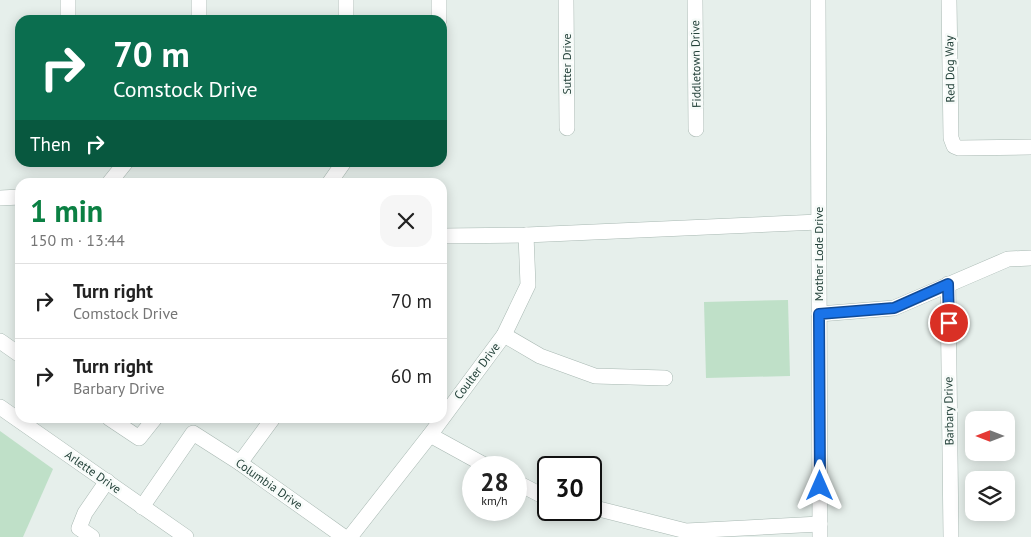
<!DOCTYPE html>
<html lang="en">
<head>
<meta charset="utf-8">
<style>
	:root { --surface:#fff; --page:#f6f6f6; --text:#222; --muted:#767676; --line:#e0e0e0; --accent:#0b8043 }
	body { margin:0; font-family:"PT Sans",sans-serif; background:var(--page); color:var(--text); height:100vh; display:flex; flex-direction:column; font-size:19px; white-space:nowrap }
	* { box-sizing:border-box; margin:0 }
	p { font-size:16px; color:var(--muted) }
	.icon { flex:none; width:28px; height:28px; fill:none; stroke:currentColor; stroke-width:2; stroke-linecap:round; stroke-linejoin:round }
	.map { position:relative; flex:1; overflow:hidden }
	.panel { position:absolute; left:15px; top:178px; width:432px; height:245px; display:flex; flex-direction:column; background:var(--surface); border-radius:15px; box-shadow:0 2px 12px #0003 }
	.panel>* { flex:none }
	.banner { position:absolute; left:15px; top:15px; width:432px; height:152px; border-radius:15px; box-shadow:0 2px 12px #0003; background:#0b6e4f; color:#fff; overflow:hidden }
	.needle { width:32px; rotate:270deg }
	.controls { position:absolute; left:965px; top:411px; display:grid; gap:10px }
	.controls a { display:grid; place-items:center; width:50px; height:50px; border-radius:10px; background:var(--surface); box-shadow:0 2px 12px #0003; font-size:25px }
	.speed { position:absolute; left:462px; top:456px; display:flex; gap:10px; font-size:25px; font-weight:700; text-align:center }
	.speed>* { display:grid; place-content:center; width:65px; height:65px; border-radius:50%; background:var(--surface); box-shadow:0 2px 12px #0003; line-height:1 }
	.speed small { font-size:12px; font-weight:400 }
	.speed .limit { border:2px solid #111; border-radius:8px; background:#fff; color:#111 }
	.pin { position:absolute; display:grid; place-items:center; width:42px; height:42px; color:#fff; margin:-21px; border:2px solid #fff; border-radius:50%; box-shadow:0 1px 5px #0007 }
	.me { position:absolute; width:55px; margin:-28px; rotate:0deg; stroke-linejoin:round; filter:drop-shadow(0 0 4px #0008) }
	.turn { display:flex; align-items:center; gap:18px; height:105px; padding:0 15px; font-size:22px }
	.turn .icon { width:65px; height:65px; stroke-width:2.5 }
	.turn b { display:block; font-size:35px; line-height:42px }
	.then { display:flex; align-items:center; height:48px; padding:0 15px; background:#0003; gap:10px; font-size:19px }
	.round { display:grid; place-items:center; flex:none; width:52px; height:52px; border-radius:15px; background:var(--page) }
	.head { display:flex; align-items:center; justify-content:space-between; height:85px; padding:0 15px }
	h1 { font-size:30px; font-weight:800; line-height:38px; color:var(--accent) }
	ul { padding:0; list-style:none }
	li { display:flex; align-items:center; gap:15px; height:75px; padding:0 15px; border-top:1px solid var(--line) }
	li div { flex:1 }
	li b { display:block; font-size:19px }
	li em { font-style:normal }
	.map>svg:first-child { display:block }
	.green { fill:#bfe0c8 }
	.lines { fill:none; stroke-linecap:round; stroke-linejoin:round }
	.minor-casing { stroke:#a8b8b2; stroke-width:16 }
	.minor { stroke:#fff; stroke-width:15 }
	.route-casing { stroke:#114b97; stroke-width:12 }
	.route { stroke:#1a73e8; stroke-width:9 }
	.labels { text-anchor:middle; stroke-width:5; stroke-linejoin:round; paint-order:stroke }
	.street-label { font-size:12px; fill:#24423a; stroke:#f7fbf9 }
</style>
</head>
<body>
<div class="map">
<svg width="1031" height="537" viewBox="0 0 1031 537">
	<rect width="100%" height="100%" fill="#e6efeb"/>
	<!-- green -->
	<g class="green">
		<path d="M788 300 790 376 706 378 704 302Z"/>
		<path d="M0 431 53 469 23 537H0Z"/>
	</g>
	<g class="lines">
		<defs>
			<g id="minor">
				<path d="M199 0V20"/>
				<path d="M439 0V20"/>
				<path d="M566 0 567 128"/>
				<path d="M695 0 696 129"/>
				<path d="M818 0 820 537"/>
				<path d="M949 0 951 138 954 146 959 148 1031 147"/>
				<path d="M68 20V0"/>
				<path d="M346 20V0"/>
				<path d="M110 182 126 162"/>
				<path d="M330 182 344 162"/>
				<path d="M0 198 20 197"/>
				<path d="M442 236 526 235 819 222"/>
				<path d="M948 284 951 537"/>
				<path d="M819 314 894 308 1008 259 1031 258"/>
				<path d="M504 335 540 356 595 376 665 378"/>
				<path d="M0 341 20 355"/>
				<path d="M0 407 186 537"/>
				<path d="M109 418 139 438 155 418"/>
				<path d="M430 435 490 468"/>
				<path d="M240 463 273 418"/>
				<path d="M516 482 539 494 549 496"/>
				<path d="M142 507 193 433 240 463 344 537"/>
				<path d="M591 507 686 531 820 524"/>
				<path d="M92 537 79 528 85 513 107 481"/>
				<path d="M350 537 430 435 504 335 528 285 526 235"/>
			</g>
		</defs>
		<!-- minor casing -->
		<use href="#minor" class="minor-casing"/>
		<!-- minor -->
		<use href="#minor" class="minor"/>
	</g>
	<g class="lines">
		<defs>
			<path id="route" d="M820 486 819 314 894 308 948 284 949 323"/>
		</defs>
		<!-- route casing -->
		<use href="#route" class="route-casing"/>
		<!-- route -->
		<use href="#route" class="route"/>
	</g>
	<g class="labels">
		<!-- street labels -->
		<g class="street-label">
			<text transform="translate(567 64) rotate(-90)" y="4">Sutter Drive</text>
			<text transform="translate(696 64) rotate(-91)" y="4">Fiddletown Drive</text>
			<text transform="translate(950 69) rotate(-91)" y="4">Red Dog Way</text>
			<text transform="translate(819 254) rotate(-90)" y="4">Mother Lode Drive</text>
			<text transform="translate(477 371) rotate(-53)" y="4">Coulter Drive</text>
			<text transform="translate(949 411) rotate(-91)" y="4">Barbary Drive</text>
			<text transform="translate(93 472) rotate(35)" y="4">Arlette Drive</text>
			<text transform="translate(269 484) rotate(35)" y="4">Columbia Drive</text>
		</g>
	</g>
</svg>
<div class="controls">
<a><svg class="needle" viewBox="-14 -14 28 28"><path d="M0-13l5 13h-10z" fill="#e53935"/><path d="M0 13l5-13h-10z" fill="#767676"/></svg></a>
<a><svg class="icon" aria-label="layers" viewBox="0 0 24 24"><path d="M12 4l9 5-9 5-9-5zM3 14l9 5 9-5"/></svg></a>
</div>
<div class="speed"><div>28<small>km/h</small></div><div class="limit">30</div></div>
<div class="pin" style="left:949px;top:323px;background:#d93025"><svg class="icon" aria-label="arrive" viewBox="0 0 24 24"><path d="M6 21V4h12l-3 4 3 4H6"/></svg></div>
<svg class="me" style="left:820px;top:486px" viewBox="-20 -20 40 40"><path d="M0-17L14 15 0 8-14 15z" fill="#1a73e8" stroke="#fff" stroke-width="4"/></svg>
<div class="banner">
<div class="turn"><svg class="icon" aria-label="right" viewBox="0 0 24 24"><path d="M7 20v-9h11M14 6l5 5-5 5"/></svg><div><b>70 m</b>Comstock Drive</div></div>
<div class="then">Then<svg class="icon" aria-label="right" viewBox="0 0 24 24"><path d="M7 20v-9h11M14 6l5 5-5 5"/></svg></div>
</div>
<section class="panel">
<div class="head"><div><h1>1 min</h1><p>150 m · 13:44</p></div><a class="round"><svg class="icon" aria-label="close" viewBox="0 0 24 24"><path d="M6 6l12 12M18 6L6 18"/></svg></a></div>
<ul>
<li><svg class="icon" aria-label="right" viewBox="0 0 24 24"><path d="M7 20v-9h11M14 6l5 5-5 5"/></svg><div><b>Turn right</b><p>Comstock Drive</p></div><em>70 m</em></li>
<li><svg class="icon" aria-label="right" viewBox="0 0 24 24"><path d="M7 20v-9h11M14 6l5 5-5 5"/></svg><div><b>Turn right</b><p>Barbary Drive</p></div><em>60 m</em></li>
</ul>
</section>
</div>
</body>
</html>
